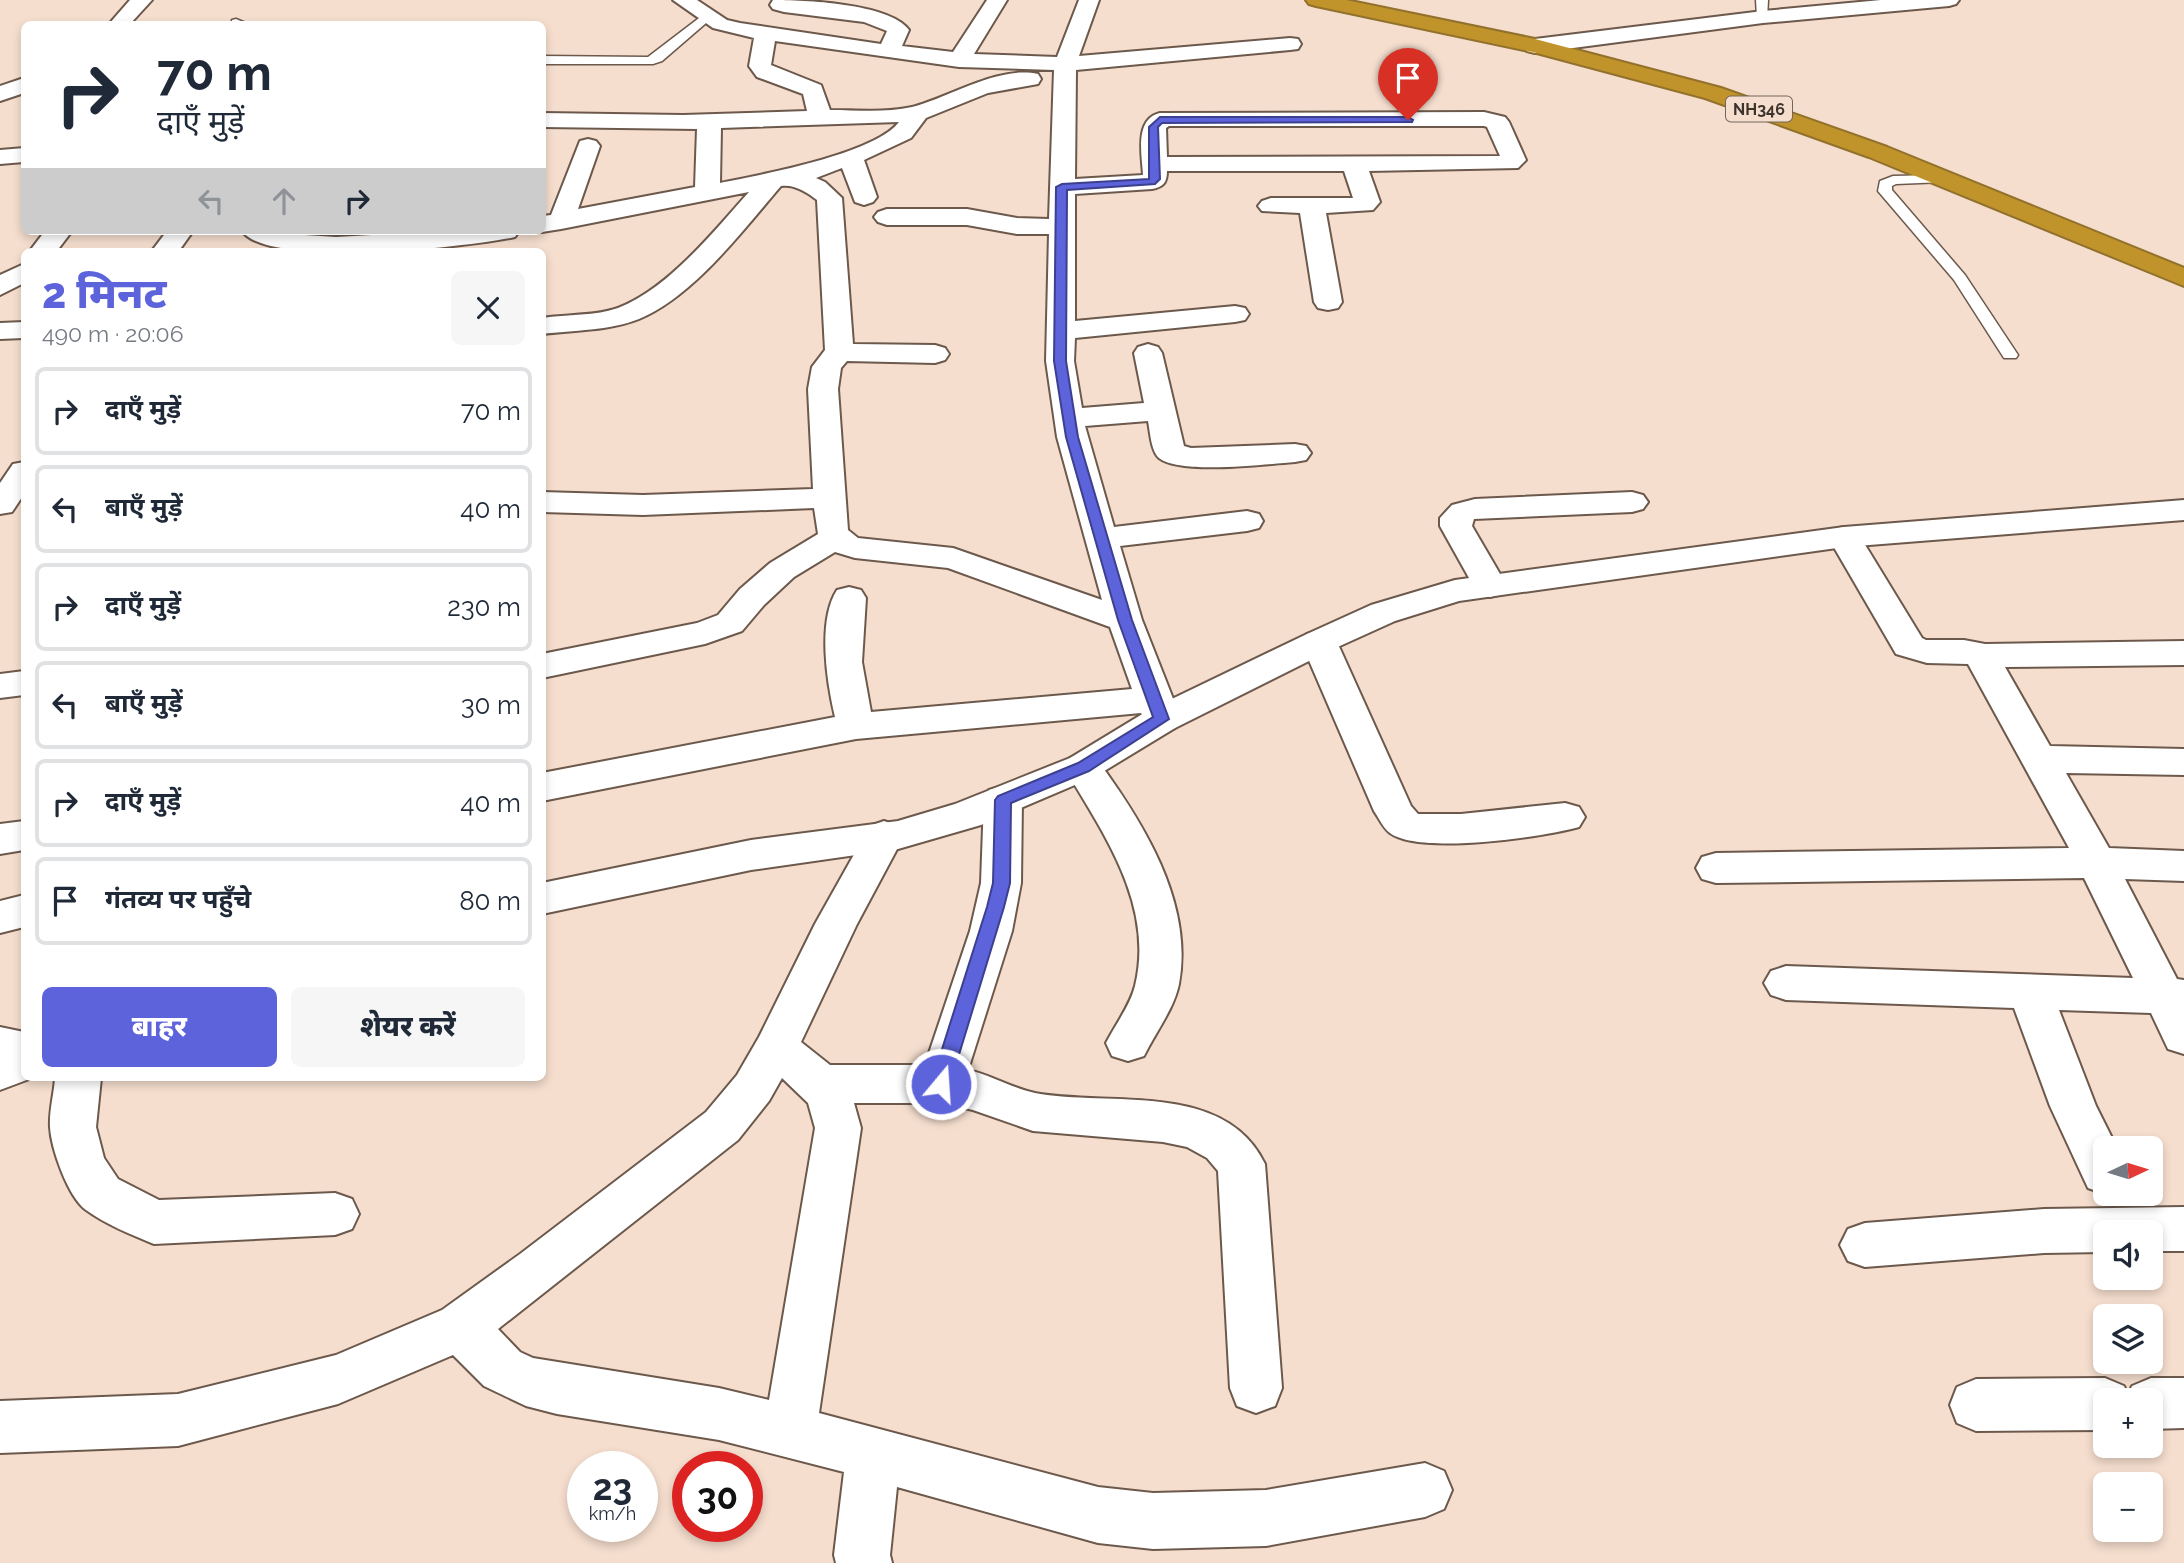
<!DOCTYPE html>
<html lang="hi">
<head>
<meta charset="utf-8">
<style>
	:root { --surface:#fff; --page:#f6f6f7; --text:#1f2937; --muted:#747a83; --line:#e0e1e3; --accent:#5d63db }
	body { margin:0; font-family:Raleway,"Noto Sans Devanagari",sans-serif; background:var(--page); color:var(--text); height:100vh; display:flex; flex-direction:column; font-size:26px; white-space:nowrap }
	* { box-sizing:border-box; margin:0 }
	p { font-size:23px; color:var(--muted) }
	.icon { flex:none; width:38px; height:38px; fill:none; stroke:currentColor; stroke-width:2; stroke-linecap:round; stroke-linejoin:round }
	.map { position:relative; flex:1; overflow:hidden }
	.sheet { position:absolute; left:21px; top:248px; width:525px; height:833px; display:flex; flex-direction:column; background:var(--surface); border-radius:10px; box-shadow:0 4px 10px #0003 }
	.sheet>* { flex:none }
	.guide { position:absolute; left:21px; top:21px; width:525px; height:214px; border-radius:10px; box-shadow:0 4px 10px #0003; background:#fff; color:var(--text); overflow:hidden }
	.needle { width:46px; rotate:86deg }
	.buttons { position:absolute; left:2093px; top:1136px; display:grid; gap:14px }
	.buttons a { display:grid; place-items:center; width:70px; height:70px; border-radius:10px; background:var(--surface); box-shadow:0 4px 10px #0003; font-size:35px }
	.speed { position:absolute; left:567px; top:1451px; display:flex; gap:14px; font-size:35px; font-weight:700; text-align:center }
	.speed>* { display:grid; place-content:center; width:91px; height:91px; border-radius:50%; background:var(--surface); box-shadow:0 4px 10px #0003; line-height:1 }
	.speed small { font-size:18px; font-weight:400 }
	.speed .limit { border:10px solid #d22; background:#fff; color:#111 }
	.pin { position:absolute; display:grid; place-items:center; width:60px; height:60px; color:#fff; margin:-72px -30px; border-radius:50% 50% 50% 0; rotate:-45deg; box-shadow:0 0 7px #0007 }
	.pin .icon { rotate:45deg }
	.me { position:absolute; width:77px; margin:-38px; rotate:18deg; stroke-linejoin:round; filter:drop-shadow(0 0 5px #0008) }
	.turn { display:flex; align-items:center; gap:24px; height:147px; padding:0 21px; font-size:32px }
	.turn .icon { width:91px; height:91px; stroke-width:2.5 }
	.turn b { display:block; font-size:49px; line-height:60px }
	.lanes { display:flex; align-items:center; height:66px; padding:0 21px; background:#0003; justify-content:center; gap:35px; direction:ltr }
	.lanes .off { opacity:.35 }
	.round { display:grid; place-items:center; flex:none; width:74px; height:74px; border-radius:10px; background:var(--page) }
	.headline { display:flex; align-items:center; justify-content:space-between; height:119px; padding:0 21px }
	h1 { font-size:42px; font-weight:800; line-height:52px; color:var(--accent) }
	.cta { display:flex; gap:14px; margin-top:auto; padding:14px 21px }
	.cta a { flex:1; height:80px; border-radius:10px; background:var(--accent); color:#fff; font-size:28px; font-weight:800; line-height:80px; text-align:center }
	.cta a+a { background:var(--page); color:var(--text) }
	ul { padding:0; list-style:none }
	li { display:flex; align-items:center; gap:21px; height:88px; margin:0 14px 10px; padding:0 7px; border:4px solid var(--line); border-radius:10px }
	li div { flex:1 }
	li b { display:block; font-size:26px }
	li em { font-style:normal }
	.map>svg:first-child { display:block }
	.lines { fill:none; stroke-linecap:round; stroke-linejoin:round }
	.lane-casing { stroke:#6c594c; stroke-width:3 }
	.street-casing { stroke:#6c594c; stroke-width:4 }
	.secondary-casing { stroke:#6c594c; stroke-width:4 }
	.highway-casing { stroke:#92712c; stroke-width:4 }
	.lane { fill:#fff; fill-rule:evenodd }
	.street { fill:#fff; fill-rule:evenodd }
	.secondary { fill:#fff; fill-rule:evenodd }
	.highway { fill:#c0932b; fill-rule:evenodd }
	.route { fill:#5d63db; stroke:#3c408e; stroke-width:2 }
	.labels { text-anchor:middle; stroke-width:7; stroke-linejoin:round; paint-order:stroke }
	.shield { fill:#f5dece; stroke:#74665d; stroke-width:2 }
	.shield-label { font-size:16px; font-weight:bold; fill:#3c332d }
</style>
</head>
<body>
<div class="map">
<svg width="2184" height="1563" viewBox="0 0 2184 1563">
	<rect width="100%" height="100%" fill="#f5dece"/>
	<g class="lines">
		<defs>
			<g id="lane">
				<path d="M1756 0H1768L1767 19 1757 17Z"/>
				<path d="M703 15 713 17 662 61 653 64H542V56L648 57Z"/>
				<path d="M236 19 248 24H232V20Z"/>
				<path d="M1939 175 1946 179 1944 182 1896 184 1892 186V190L1965 275 2018 355 2016 358H2004L1954 280 1878 191 1880 181 1893 176Z"/>
			</g>
			<g id="street">
				<path d="M130 0H152L130 24H109Z"/>
				<path d="M673 0H697L727 20 740 23 881 44 887 31 864 22 784 12 773 9 770 5 773 0C802 0 890 3 909 30L902 46 953 52 987 0H1007L974 54 1057 57 1079 0H1099L1079 56 1290 38 1298 39 1301 44 1298 49 1290 50 1076 70 1075 179 1143 175C1142 155 1134 119 1160 113L1484 112 1505 117 1509 122 1526 160 1518 168 1369 171 1380 202 1373 210 1326 213 1342 302 1338 308 1328 310 1318 308 1314 302 1300 213 1262 211 1258 206 1262 201 1271 198H1353L1344 171H1167C1167 183 1163 187 1152 189L1075 194V321L1235 306 1245 308 1249 314 1245 320 1235 322 1075 338 1074 361 1082 408 1144 403 1134 353 1138 347 1148 344 1158 347 1162 353 1184 446 1191 448 1295 444 1306 446 1311 453 1306 460 1295 462C1266 464 1180 475 1159 458 1151 451 1150 431 1148 421L1085 426 1114 527 1247 511 1259 514 1263 521 1259 528 1247 531 1120 546 1142 620 1181 719 1175 728 1162 732 1149 728 1141 713 856 739 542 801V773L835 717C827 683 817 621 837 590L849 587 861 590 866 598 862 662 871 712 1132 689 1110 627 948 568 855 558 835 552 794 577 764 605 742 631 705 644 542 678V654L697 623 718 615 740 589 770 563 818 534 814 508 643 515 542 512V492L643 495 813 489 808 389 812 367 825 350 817 200C807 192 794 184 781 186 743 230 694 296 639 319 609 331 574 330 542 334V318C567 314 596 316 618 308 668 289 714 231 749 192L561 229 542 232 539 231H542V216L551 215 580 141 588 139 596 141 600 146 578 209 695 187 697 129 542 127V113L683 115 807 111 803 94 757 77 749 66 754 38 713 28ZM775 41 959 67 1054 70 1049 219 1017 218 967 209H887L878 212 874 217 878 222 887 225H967L1017 234H1049L1046 361 1057 437 1102 600 953 548 858 538 848 530 838 389 841 368 847 361 935 363 945 360 949 354 945 348 935 345 853 344 842 198 825 182 816 178 842 168 855 202 864 205 873 202 877 197 864 160 911 138 926 118 988 93 1038 84 1041 79 1038 74C999 65 948 98 912 107 886 113 856 110 830 110L821 85 771 65ZM899 122C875 154 760 175 720 183L721 128ZM1169 126H1484L1487 127 1500 156 1167 157 1166 128Z"/>
				<path d="M1881 0H1959L1956 4 1949 6 1763 23 1535 53 1527 51 1524 46 1527 41 1535 39 1763 11Z"/>
				<path d="M24 78V93L0 101V86Z"/>
				<path d="M24 148V162L0 164V150Z"/>
				<path d="M45 231H72L56 252H29Z"/>
				<path d="M167 231H193L178 252H151Z"/>
				<path d="M242 231 336 237 444 231H519L515 237C471 247 268 269 242 231Z"/>
				<path d="M24 264V283L0 295V275Z"/>
				<path d="M24 322V338L0 339V323Z"/>
				<path d="M24 462V494L12 512 0 514V483L13 464Z"/>
				<path d="M1632 492 1643 495 1648 502 1643 509 1632 512 1474 519 1472 526 1507 586 1502 594 1490 597 1478 594 1440 526V518L1452 505 1475 499Z"/>
				<path d="M1844 527 1856 530 1922 638 1926 640H1964L1985 644 2184 641V665L2005 667 2050 746 2184 749V775L2066 773 2109 848 2184 851V881L2125 879 2177 979 2184 980V1054L2168 1049 2151 1013 2059 1010 2096 1106 2117 1148H2105V1194L2088 1188 2050 1106 2014 1008 1786 1000 1771 995 1764 983 1771 971 1786 966 2133 978 2084 878 1716 883 1702 879 1696 868 1702 857 1716 853 2069 848 1968 664 1927 663 1896 654 1828 537 1832 530Z"/>
				<path d="M1319 631 1331 634 1337 642 1411 806 1418 814H1461L1565 803 1579 807 1585 817 1579 827C1544 837 1419 855 1390 833 1383 828 1379 818 1374 811L1301 642 1307 634Z"/>
				<path d="M24 671V695L0 698V674Z"/>
				<path d="M1083 754 1096 758C1142 821 1194 902 1179 984 1174 1009 1155 1033 1144 1056L1128 1061 1112 1056 1106 1043C1115 1025 1130 1006 1135 986 1155 905 1103 833 1064 767L1070 758Z"/>
				<path d="M1003 786 1017 790 1022 800 1021 883 1012 931 968 1070C991 1075 1012 1088 1035 1093 1109 1107 1225 1080 1265 1164L1282 1388 1275 1406 1256 1413 1237 1406 1230 1388 1218 1171 1207 1158 1187 1147 1163 1142 1033 1131 973 1110 941 1103H854L861 1128 819 1413 1098 1487 1153 1493 1266 1490 1425 1463 1444 1471 1452 1490 1444 1509 1425 1517 1266 1546 1153 1549 1098 1543 897 1487 890 1555 892 1563H836L834 1555 844 1472 719 1440 557 1414 526 1406 484 1386 453 1355 338 1404 178 1446 0 1453V1401L178 1394 336 1355 442 1310 520 1254 706 1112 737 1075 759 1037 815 924 870 826 884 821 898 826 904 836 857 924 801 1042 830 1065H925L970 931 981 883 984 800 989 790ZM782 1078 808 1103 815 1128 769 1400 719 1388 533 1358 520 1352 498 1329 738 1140 769 1101Z"/>
				<path d="M24 821V850L0 854V824Z"/>
				<path d="M24 895V927L0 933V901Z"/>
				<path d="M0 1027 24 1032V1068L0 1063Z"/>
				<path d="M55 1078H101L96 1127 104 1158 118 1179 159 1200 335 1193 352 1199 359 1214 352 1229 335 1235 154 1244C132 1235 105 1224 86 1210 68 1197 51 1148 50 1127 49 1111 54 1094 55 1078Z"/>
				<path d="M2184 1207V1251H2151V1232H2105V1252L2044 1253 1865 1267 1848 1261 1840 1245 1848 1229 1865 1223 2044 1209Z"/>
				<path d="M2105 1378 2124 1386 2128 1396 2132 1386 2151 1378H2184V1428L2151 1429V1400H2105V1430L1976 1431 1957 1423 1950 1405 1957 1387 1976 1379Z"/>
			</g>
			<g id="secondary">
				<path d="M2184 500V520L1844 547 1459 601 1395 621 1331 650 1175 728 1096 776 981 825 898 849 751 870 542 914V883L751 840 898 821 955 804 1070 758 1149 710 1307 634 1371 605 1455 580 1844 527Z"/>
				<path d="M24 1043V1078H32L0 1090V1052Z"/>
			</g>
			<path id="highway" d="M1306 0H1346L1535 39 1721 88 1887 147 2184 268V286L1869 157 1705 98 1533 52 1316 6 1309 4Z"/>
		</defs>
		<!-- lane casing -->
		<use href="#lane" class="lane-casing"/>
		<!-- street casing -->
		<use href="#street" class="street-casing"/>
		<!-- secondary casing -->
		<use href="#secondary" class="secondary-casing"/>
		<!-- highway casing -->
		<use href="#highway" class="highway-casing"/>
		<!-- lane -->
		<use href="#lane" class="lane"/>
		<!-- street -->
		<use href="#street" class="street"/>
		<!-- secondary -->
		<use href="#secondary" class="secondary"/>
		<!-- highway -->
		<use href="#highway" class="highway"/>
	</g>
	<!-- route -->
	<path class="route" d="M1408 117 1413 120 1412 122 1162 123 1158 127 1160 179 1155 184 1067 190 1066 361 1078 437 1132 620 1169 719 1089 771 1011 803 1010 883 1004 907 950 1084 947 1089 941 1092 934 1089 931 1084 987 907 993 883 995 800 998 796 1078 763 1153 717 1118 620 1066 437 1054 361 1056 187 1062 184 1149 179V127L1160 117Z"/>
	<g class="labels">
		<!-- shield labels -->
		<rect class="shield" x="1726" y="96.5" width="66" height="25" rx="5"/>
		<g class="shield-label">
			<text x="1759" y="115">NH346</text>
		</g>
	</g>
</svg>
<div class="buttons">
<a><svg class="needle" viewBox="-14 -14 28 28"><path d="M0-13l5 13h-10z" fill="#e53935"/><path d="M0 13l5-13h-10z" fill="#747a83"/></svg></a>
<a><svg class="icon" aria-label="sound" viewBox="0 0 24 24"><path d="M4 9h4l5-4v14l-5-4H4zM17 9q2 3 0 6"/></svg></a>
<a><svg class="icon" aria-label="layers" viewBox="0 0 24 24"><path d="M12 4l9 5-9 5-9-5zM3 14l9 5 9-5"/></svg></a>
<a>+</a>
<a>−</a>
</div>
<div class="speed"><div>23<small>km/h</small></div><div class="limit">30</div></div>
<div class="pin" style="left:1408px;top:120px;background:#d93025"><svg class="icon" aria-label="arrive" viewBox="0 0 24 24"><path d="M6 21V4h12l-3 4 3 4H6"/></svg></div>
<svg class="me" style="left:941px;top:1084px" viewBox="-20 -20 40 40"><circle r="17" fill="#5d63db" stroke="#fff" stroke-width="3"/><path d="M0-11L8 9 0 5-8 9z" fill="#fff"/></svg>
<div class="guide">
<div class="turn"><svg class="icon" aria-label="right" viewBox="0 0 24 24"><path d="M7 20v-9h11M14 6l5 5-5 5"/></svg><div><b>70 m</b>दाएँ मुड़ें</div></div>
<div class="lanes"><svg class="icon off" aria-label="left" viewBox="0 0 24 24"><path d="M17 20v-9H6M10 6l-5 5 5 5"/></svg><svg class="icon off" aria-label="ahead" viewBox="0 0 24 24"><path d="M12 20V5M6 11l6-6 6 6"/></svg><svg class="icon" aria-label="right" viewBox="0 0 24 24"><path d="M7 20v-9h11M14 6l5 5-5 5"/></svg></div>
</div>
<section class="sheet">
<div class="headline"><div><h1>2 मिनट</h1><p>490 m · 20:06</p></div><a class="round"><svg class="icon" aria-label="close" viewBox="0 0 24 24"><path d="M6 6l12 12M18 6L6 18"/></svg></a></div>
<ul>
<li><svg class="icon" aria-label="right" viewBox="0 0 24 24"><path d="M7 20v-9h11M14 6l5 5-5 5"/></svg><div><b>दाएँ मुड़ें</b></div><em>70 m</em></li>
<li><svg class="icon" aria-label="left" viewBox="0 0 24 24"><path d="M17 20v-9H6M10 6l-5 5 5 5"/></svg><div><b>बाएँ मुड़ें</b></div><em>40 m</em></li>
<li><svg class="icon" aria-label="right" viewBox="0 0 24 24"><path d="M7 20v-9h11M14 6l5 5-5 5"/></svg><div><b>दाएँ मुड़ें</b></div><em>230 m</em></li>
<li><svg class="icon" aria-label="left" viewBox="0 0 24 24"><path d="M17 20v-9H6M10 6l-5 5 5 5"/></svg><div><b>बाएँ मुड़ें</b></div><em>30 m</em></li>
<li><svg class="icon" aria-label="right" viewBox="0 0 24 24"><path d="M7 20v-9h11M14 6l5 5-5 5"/></svg><div><b>दाएँ मुड़ें</b></div><em>40 m</em></li>
<li><svg class="icon" aria-label="arrive" viewBox="0 0 24 24"><path d="M6 21V4h12l-3 4 3 4H6"/></svg><div><b>गंतव्य पर पहुँचे</b></div><em>80 m</em></li>
</ul>
<div class="cta"><a>बाहर</a><a>शेयर करें</a></div>
</section>
</div>
</body>
</html>
